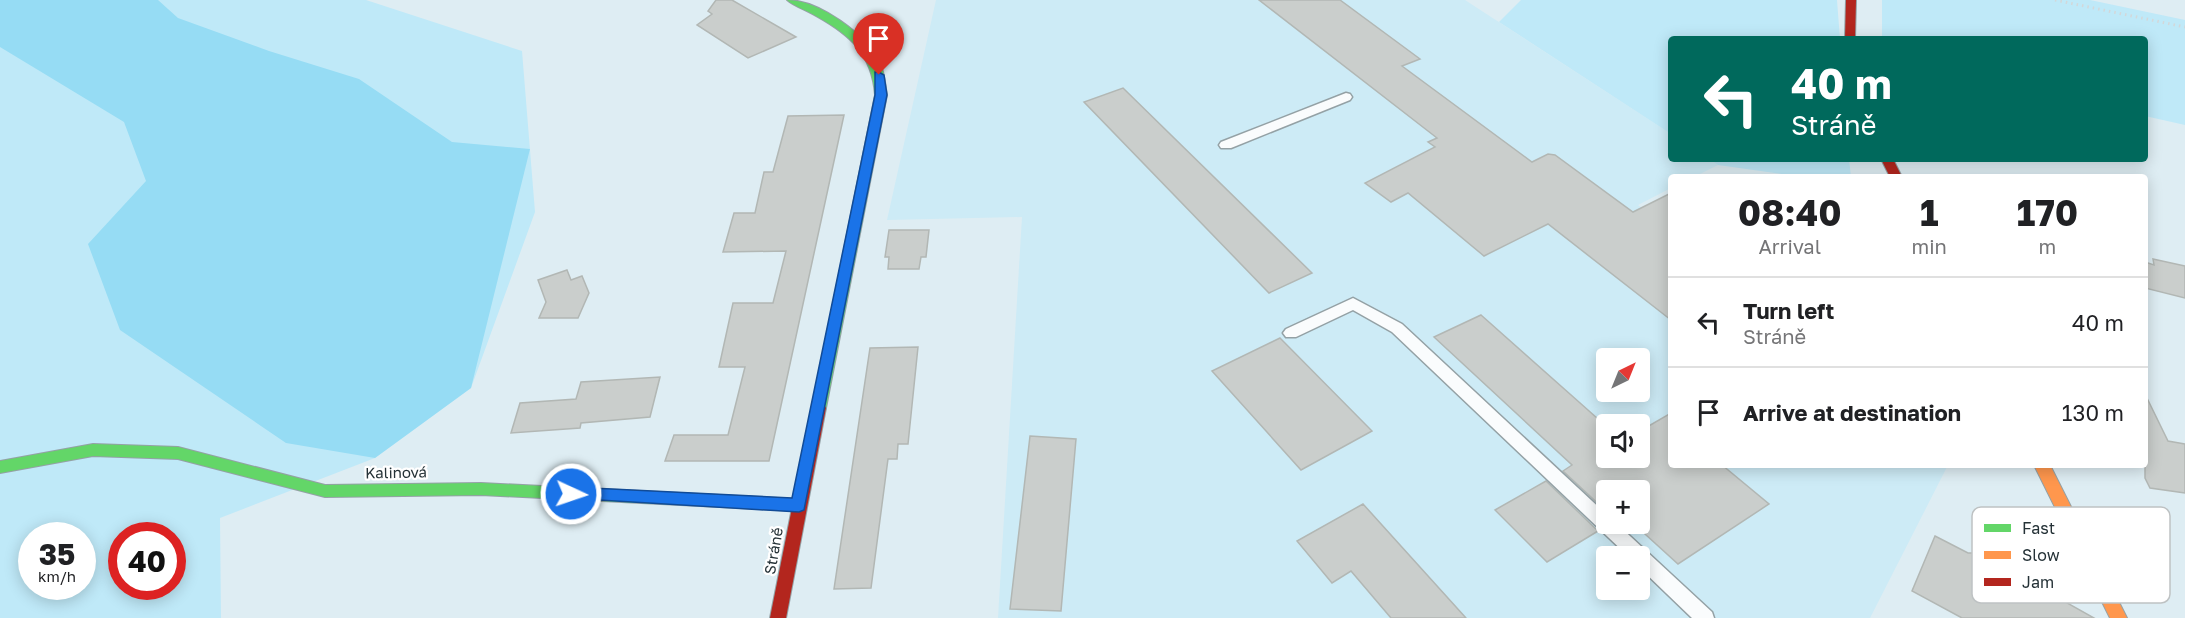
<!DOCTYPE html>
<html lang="en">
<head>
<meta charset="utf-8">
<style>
	:root { --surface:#fff; --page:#f6f6f6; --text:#202124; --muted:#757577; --line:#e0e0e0 }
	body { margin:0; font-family:"Golos Text",sans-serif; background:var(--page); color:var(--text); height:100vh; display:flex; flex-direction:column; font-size:22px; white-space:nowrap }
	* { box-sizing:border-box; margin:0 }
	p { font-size:20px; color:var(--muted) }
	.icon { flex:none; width:33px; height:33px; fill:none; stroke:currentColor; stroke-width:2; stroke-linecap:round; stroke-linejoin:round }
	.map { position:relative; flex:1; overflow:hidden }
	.panel { position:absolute; left:1668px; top:174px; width:480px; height:294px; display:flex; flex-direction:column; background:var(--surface); border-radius:6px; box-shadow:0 3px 15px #0003 }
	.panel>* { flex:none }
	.top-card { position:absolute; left:1668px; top:36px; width:480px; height:126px; border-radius:6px; box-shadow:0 3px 15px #0003; background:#00695c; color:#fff; overflow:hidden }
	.needle { width:39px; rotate:43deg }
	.controls { position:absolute; left:1596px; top:348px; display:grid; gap:12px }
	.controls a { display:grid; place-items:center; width:54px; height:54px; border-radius:6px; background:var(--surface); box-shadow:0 3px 15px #0003; font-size:30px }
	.speed { position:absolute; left:18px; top:522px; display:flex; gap:12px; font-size:30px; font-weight:700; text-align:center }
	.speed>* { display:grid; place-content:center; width:78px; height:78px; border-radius:50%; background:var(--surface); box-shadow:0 3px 15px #0003; line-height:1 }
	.speed small { font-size:15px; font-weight:400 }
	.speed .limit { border:9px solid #d22; background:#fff; color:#111 }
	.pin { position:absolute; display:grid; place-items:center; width:51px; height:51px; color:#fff; margin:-62px -26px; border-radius:50% 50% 50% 0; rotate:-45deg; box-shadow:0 0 6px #0007 }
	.pin .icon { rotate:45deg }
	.me { position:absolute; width:66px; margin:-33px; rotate:93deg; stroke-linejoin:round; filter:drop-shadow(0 0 4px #0008) }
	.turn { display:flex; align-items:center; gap:21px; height:126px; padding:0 24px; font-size:27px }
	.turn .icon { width:78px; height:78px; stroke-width:2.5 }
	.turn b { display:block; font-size:42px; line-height:51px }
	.eta { display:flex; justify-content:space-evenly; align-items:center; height:102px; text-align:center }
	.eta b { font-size:36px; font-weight:700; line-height:42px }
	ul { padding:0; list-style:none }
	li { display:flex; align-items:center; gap:18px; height:90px; padding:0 24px; border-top:2px solid var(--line) }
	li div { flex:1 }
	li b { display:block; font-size:22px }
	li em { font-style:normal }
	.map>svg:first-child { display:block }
	.built { fill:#cdebf6; fill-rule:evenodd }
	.green { fill:#bfe9f8; fill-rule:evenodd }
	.forest { fill:#96dcf4 }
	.building { fill:#cacecc; stroke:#b2b7b4; stroke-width:1.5 }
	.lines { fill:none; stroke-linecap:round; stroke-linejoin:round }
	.lane-casing { stroke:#94a1a5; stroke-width:3 }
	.fast-casing { stroke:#94a1a5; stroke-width:2 }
	.slow-casing { stroke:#94a1a5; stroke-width:2 }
	.jam-casing { stroke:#94a1a5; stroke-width:2 }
	.path { stroke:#d3d7d9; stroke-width:3; stroke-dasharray:1.5 4; stroke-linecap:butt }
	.lane { fill:#fafcfd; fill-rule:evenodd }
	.fast { fill:#63d668; fill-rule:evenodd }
	.slow { fill:#ff974d; fill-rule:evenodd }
	.jam { fill:#b3261e; fill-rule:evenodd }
	.route { fill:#1a73e8; stroke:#114b97; stroke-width:1.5 }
	.labels { text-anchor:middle; stroke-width:4.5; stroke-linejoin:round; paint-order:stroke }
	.street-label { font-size:15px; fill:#253237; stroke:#fff }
	.key { fill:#fff; stroke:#bec2c3; stroke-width:1.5 }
	.key-label { font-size:16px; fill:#253237 }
</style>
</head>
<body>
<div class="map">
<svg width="2185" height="618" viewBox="0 0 2185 618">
	<rect width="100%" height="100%" fill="#deedf3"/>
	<!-- built -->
	<path class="built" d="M936 0H1465L1671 134V159H1709L1718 165 1694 177H1671V188L1638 205 1671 230V465H1948L1870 618H998L1022 217 887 220ZM1606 358H1640V392H1606ZM1606 424H1640V458H1606ZM1606 490H1640V524H1606ZM1606 556H1640V590H1606Z"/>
	<!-- green -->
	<g class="green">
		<path d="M0 0H366L522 51 535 212 471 388 375 458 220 518 221 618H0ZM32 536H82V586H32ZM122 536H172V586H122Z"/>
		<path d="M1521 0H1837L1840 39H1671V134L1499 22Z"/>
		<path d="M1882 0H2090L2185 20V125L2145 116V39H1882Z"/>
		<path d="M1709 159H1849L1851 177H1802L1718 165Z"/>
	</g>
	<!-- forest -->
	<path class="forest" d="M0 0H158L178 18 269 51 359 79 452 142 530 149 471 388 375 458 286 443 120 330 88 244 146 181 124 122 0 47Z"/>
	<!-- building -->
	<g class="building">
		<path d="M716 0H732L796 37 748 58 697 25 712 14 708 11Z"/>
		<path d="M1259 0H1340L1420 59 1402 66 1532 162 1548 154 1555 155 1633 212 1671 193V320L1548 224 1484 256 1408 193 1391 202 1365 183 1435 147 1428 142 1437 138Z"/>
		<path d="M1123 88 1312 273 1269 293 1084 102Z"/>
		<path d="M844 115 769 461H665L674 435H728L745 367H719L733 303H773L786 251 723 252 734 213H755L764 172H773L788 116Z"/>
		<path d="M889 230H929L926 257H921L919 269H888L889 257H885Z"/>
		<path d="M2153 259 2185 266V298L2145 288V262L2154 265Z"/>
		<path d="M567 270 571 280 582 276 589 293 578 318H539L546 302 538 280Z"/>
		<path d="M1481 315 1606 426V458H1640V431L1671 413V465H1722L1769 504 1678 564 1634 524H1640V490H1606V511L1563 471 1572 465 1434 337Z"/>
		<path d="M1280 338 1372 431 1301 470 1212 371Z"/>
		<path d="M918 347 908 444H898L897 459H888L871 588 834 589 870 348Z"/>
		<path d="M660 377 650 417 581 423 580 428 511 433 520 403 576 399 581 382Z"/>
		<path d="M2145 394 2168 441 2185 444V493L2150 488 2145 478Z"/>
		<path d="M1030 436 1076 439 1061 611 1010 609Z"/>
		<path d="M1546 481 1598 531 1547 562 1495 510Z"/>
		<path d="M1363 504 1466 618H1391L1351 571 1332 583 1297 541Z"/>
		<path d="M1935 536 1968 553H1978L1983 560 2035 587 2044 585 2051 594 2094 618H1962L1912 591Z"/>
	</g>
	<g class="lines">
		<defs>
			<g id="lane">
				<path d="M1346 93 1350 94 1352 97 1350 100 1231 148H1221L1219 145 1221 142Z"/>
				<path d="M1353 298 1402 324 1606 514V524H1617L1712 612 1714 618H1692L1640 568V556H1628L1392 332 1353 310 1296 337H1286L1283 333 1286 329Z"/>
			</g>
			<g id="fast">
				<path d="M787 0C819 0 866 34 880 63 885 74 885 84 887 95L826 408 824 412H814L812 408 875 95C872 54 850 35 816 16 807 10 795 7 787 0Z"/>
				<path d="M93 444 178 447 325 485 481 483 799 499 805 500 807 505 805 510 799 511 481 495 325 497 178 459 93 456 0 473V461Z"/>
			</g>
			<path id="slow" d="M2034 465H2050L2127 618H2110Z"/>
			<g id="jam">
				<path d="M1846 0H1856L1855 39H1845Z"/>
				<path d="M1881 159H1893L1902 177H1890Z"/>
				<path d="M819 402 824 404 826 408 786 618H770L812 408 814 404Z"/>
			</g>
		</defs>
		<!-- lane casing -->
		<use href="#lane" class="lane-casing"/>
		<!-- fast casing -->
		<use href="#fast" class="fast-casing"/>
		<!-- slow casing -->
		<use href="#slow" class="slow-casing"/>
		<!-- jam casing -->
		<use href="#jam" class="jam-casing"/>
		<!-- path -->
		<path class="path" d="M2055 0 2185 27"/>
		<!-- lane -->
		<use href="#lane" class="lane"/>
		<!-- fast -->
		<use href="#fast" class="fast"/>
		<!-- slow -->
		<use href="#slow" class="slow"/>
		<!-- jam -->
		<use href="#jam" class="jam"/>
	</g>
	<!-- route -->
	<path class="route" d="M875 72H879L884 75 887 95 804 510 799 512 566 498 564 494 566 489 571 487 792 498 875 95Z"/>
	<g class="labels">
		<!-- street labels -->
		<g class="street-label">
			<text transform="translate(396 473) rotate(-1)" y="5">Kalinová</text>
			<text transform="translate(774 551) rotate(-80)" y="5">Stráně</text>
		</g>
	</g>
	<!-- legend -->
	<rect x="1972" y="507" width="198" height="96" rx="9" class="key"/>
	<rect x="1984" y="524" width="27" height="8" fill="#63d668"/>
	<rect x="1984" y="551" width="27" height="8" fill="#ff974d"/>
	<rect x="1984" y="578" width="27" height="8" fill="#b3261e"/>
	<g class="key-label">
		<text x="2022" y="534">Fast</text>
		<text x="2022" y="561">Slow</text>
		<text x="2022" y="588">Jam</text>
	</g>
</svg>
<div class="controls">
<a><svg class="needle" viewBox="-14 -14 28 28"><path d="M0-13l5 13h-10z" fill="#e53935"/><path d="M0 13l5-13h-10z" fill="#757577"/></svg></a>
<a><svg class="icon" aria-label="sound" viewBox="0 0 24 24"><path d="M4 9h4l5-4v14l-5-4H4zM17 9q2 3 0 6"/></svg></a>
<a>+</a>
<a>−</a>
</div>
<div class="speed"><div>35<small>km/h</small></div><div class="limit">40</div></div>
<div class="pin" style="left:879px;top:75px;background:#d93025"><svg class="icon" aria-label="arrive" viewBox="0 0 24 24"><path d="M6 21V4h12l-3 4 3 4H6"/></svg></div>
<svg class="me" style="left:571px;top:494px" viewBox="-20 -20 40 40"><circle r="17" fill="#1a73e8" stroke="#fff" stroke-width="3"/><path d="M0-11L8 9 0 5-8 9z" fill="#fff"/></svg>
<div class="top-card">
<div class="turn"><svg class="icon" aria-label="left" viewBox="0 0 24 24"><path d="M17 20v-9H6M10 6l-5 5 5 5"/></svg><div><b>40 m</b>Stráně</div></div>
</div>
<section class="panel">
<div class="eta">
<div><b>08:40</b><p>Arrival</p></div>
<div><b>1</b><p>min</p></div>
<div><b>170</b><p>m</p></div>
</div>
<ul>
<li><svg class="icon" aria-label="left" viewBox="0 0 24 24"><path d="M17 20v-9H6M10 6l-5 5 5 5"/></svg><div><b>Turn left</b><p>Stráně</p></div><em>40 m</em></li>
<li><svg class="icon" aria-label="arrive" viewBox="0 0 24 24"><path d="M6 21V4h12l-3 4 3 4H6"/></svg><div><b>Arrive at destination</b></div><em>130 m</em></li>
</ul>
</section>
</div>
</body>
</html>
